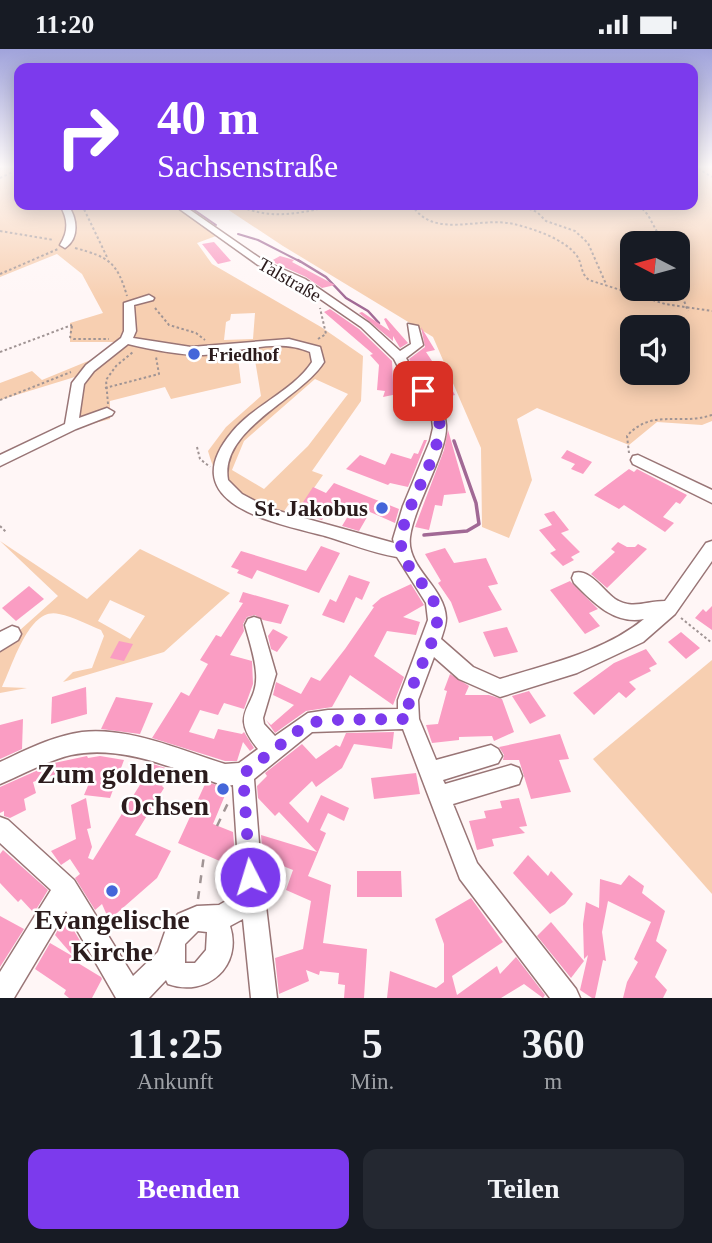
<!DOCTYPE html>
<html lang="de">
<head>
<meta charset="utf-8">
<style>
	:root { --surface:#171b24; --page:#242831; --text:#f1f3f6; --muted:#9ea1a6; --accent:#7c3aed }
	body { margin:0; font-family:Georgia,serif; background:var(--page); color:var(--text); height:100vh; display:flex; flex-direction:column; font-size:26px; white-space:nowrap }
	* { box-sizing:border-box; margin:0 }
	p { font-size:23px; color:var(--muted) }
	.icon { flex:none; width:38px; height:38px; fill:none; stroke:currentColor; stroke-width:2; stroke-linecap:round; stroke-linejoin:round }
	.map { position:relative; height:949px; overflow:hidden }
	.drawer { display:flex; flex-direction:column; background:var(--surface); flex:1 }
	.drawer>* { flex:none }
	.guide { position:absolute; left:14px; top:14px; width:684px; height:147px; border-radius:14px; box-shadow:0 4px 18px #0003; background:#7c3aed; color:#fff; overflow:hidden }
	.needle { width:46px; rotate:276deg }
	.fabs { position:absolute; left:620px; top:182px; display:grid; gap:14px }
	.fabs a { display:grid; place-items:center; width:70px; height:70px; border-radius:14px; background:var(--surface); box-shadow:0 4px 18px #0003; font-size:35px }
	.pin { position:absolute; display:grid; place-items:center; width:60px; height:60px; color:#fff; margin:-30px; border-radius:14px; box-shadow:0 4px 10px #0006 }
	.me { position:absolute; width:77px; margin:-38px; rotate:355deg; stroke-linejoin:round; filter:drop-shadow(0 0 5px #0008) }
	.turn { display:flex; align-items:center; gap:24px; height:147px; padding:0 28px; font-size:32px }
	.turn .icon { width:91px; height:91px; stroke-width:2.5 }
	.turn b { display:block; font-size:49px; line-height:60px }
	.eta { display:flex; justify-content:space-evenly; align-items:center; height:119px; text-align:center }
	.eta b { font-size:42px; font-weight:800; line-height:49px }
	.cta { display:flex; gap:14px; margin-top:auto; padding:14px 28px }
	.cta a { flex:1; height:80px; border-radius:14px; background:var(--accent); color:#fff; font-size:28px; font-weight:800; line-height:80px; text-align:center }
	.cta a+a { background:var(--page); color:var(--text) }
	.status { display:flex; justify-content:space-between; align-items:center; height:49px; padding:0 35px; background:var(--surface); direction:ltr }
	.status svg { height:19px; fill:currentColor }
	.map>svg:first-child { display:block }
	.green { fill:#f7cfb1; fill-rule:evenodd }
	.lines { fill:none; stroke-linecap:round; stroke-linejoin:round }
	.stream-far2 { stroke:#a16995; stroke-width:2 }
	.stream-far1 { stroke:#a16995; stroke-width:2.5 }
	.stream { stroke:#a16995; stroke-width:3.5 }
	.building { fill:#fa9dc3 }
	.minor-casing { stroke:#997576; stroke-width:3 }
	.path-far1 { stroke:#a09494; stroke-width:2; stroke-dasharray:2.5 2.5; stroke-linecap:butt }
	.path { stroke:#a09494; stroke-width:2.5; stroke-dasharray:8 8; stroke-linecap:butt }
	.minor { fill:#fff; fill-rule:evenodd }
	.route { stroke:#7c3aed; stroke-width:12; stroke-dasharray:0 21.6 }
	.poi-dot { fill:#4466d9; stroke:#fff; stroke-width:2.5 }
	.labels { text-anchor:middle; stroke-width:5; stroke-linejoin:round; paint-order:stroke }
	.far-street-label { font-size:19px; fill:#2b1c1d; stroke:#fff }
	.far-poi-label { font-size:19px; font-weight:bold; fill:#2b1c1d; stroke:#fff; text-anchor:start }
	.poi-label { font-size:23px; font-weight:bold; fill:#2b1c1d; stroke:#fff; text-anchor:end }
	.near-poi-label { font-size:28px; font-weight:bold; fill:#2b1c1d; stroke:#fff; text-anchor:end }
</style>
</head>
<body>
<div class="status"><b>11:20</b><svg viewBox="0 0 49 12"><path d="M0 12V9h3v3zM5 12V6h3v6zM10 12V3h3v9zM15 12V0h3v12zM26 1h20v11H26zM47 4h2v5h-2z"/></svg></div>
<div class="map">
<svg width="712" height="949" viewBox="0 0 712 949">
	<rect width="100%" height="100%" fill="#fff6f6"/>
	<!-- green -->
	<g class="green">
		<path d="M0 117H19V156H176L216 187 197 194 212 215 321 278 363 307 361 352 312 422 323 426 300 459 289 455 276 474C236 454 221 447 208 402L226 378 261 347 253 299 237 301 241 334 171 350 165 338 110 352V370L76 379 78 342 91 323 0 351V334L32 322 42 331 93 310 116 293H70V274L103 264 82 225 57 205 0 228ZM255 264 253 290 224 291 226 273 230 271 231 265ZM315 330 348 345 308 397 264 440 232 421 244 392Z"/>
		<path d="M693 117H712V372L702 376 657 373 629 396 537 359 517 370 532 431 509 489 482 478 481 399 433 288 283 197 221 156H693ZM632 194H677V240H632ZM632 278H677V324H632Z"/>
		<path d="M0 492 87 550 140 500 230 544 164 603 63 633 73 623 92 619 104 587 101 581C88 576 74 568 59 565 29 557 13 616 2 638L27 639 0 644V599L58 547ZM110 551 145 567 130 590 98 572Z"/>
		<path d="M712 611V845L593 710Z"/>
	</g>
	<g class="lines">
		<!-- stream-far2 -->
		<g class="stream-far2">
			<path d="M187 156 216 176"/>
			<path d="M238 185 258 191 301 213"/>
		</g>
		<!-- stream-far1 -->
		<path class="stream-far1" d="M298 211 326 228 346 249 368 262 379 274"/>
		<!-- stream -->
		<path class="stream" d="M424 486 467 482 479 475 476 454 454 392"/>
	</g>
	<!-- building -->
	<g class="building">
		<path d="M214 193 231 212 218 215 202 195Z"/>
		<path d="M280 207 294 211 292 213 335 236 322 239 306 228 271 212Z"/>
		<path d="M330 260 359 280 392 312 393 333 406 335 412 342 383 348 385 342 377 341 379 316 370 306 373 305 324 263Z"/>
		<path d="M362 263 390 282 384 270 386 269 408 294 400 299 393 287V292L359 264Z"/>
		<path d="M421 278 435 301 426 303 436 318 435 323 442 322 455 346 442 349 435 330V337L430 338 422 327V314L411 313 409 310 425 298Z"/>
		<path d="M448 381 466 444 444 446 442 457 435 456 429 481 415 478 444 401Z"/>
		<path d="M424 391H427L408 438 390 434 388 436 346 420 360 406 385 416 391 404 411 410 414 404 418 405Z"/>
		<path d="M567 401 592 413 583 425 571 420 575 415 561 409Z"/>
		<path d="M629 420 634 423 637 420 687 446 680 455 676 453 663 468 674 474 665 483 624 456 619 460 594 446Z"/>
		<path d="M334 434 399 460 395 474 370 463 359 482 342 477 348 467 330 459 322 471 296 464 313 438 326 444Z"/>
		<path d="M554 462 569 481 561 484 580 503 571 508 574 511 563 517 550 504 556 501 539 481 552 476 544 465Z"/>
		<path d="M618 493 627 498H635L638 495 647 500 607 539 591 525 615 503 611 500Z"/>
		<path d="M321 497 340 504 319 544 257 521 252 530 237 524 239 521 231 518 241 502 306 522Z"/>
		<path d="M445 499 454 514 486 509 498 535 488 537 502 561 459 574 451 553 438 534 441 532 425 505Z"/>
		<path d="M349 526 370 533 362 551 356 548 344 574 322 566 330 550 336 553Z"/>
		<path d="M570 532 598 560 589 564 600 577 585 585 550 541Z"/>
		<path d="M411 535 424 556 403 568 420 573 416 586 387 582 374 607 404 628 393 656 350 626 332 658 306 662 275 684 266 671 271 676 294 656 273 646 276 633 301 645 311 628 320 632 345 600 374 558 372 557 381 549Z"/>
		<path d="M29 537 44 550 16 572 2 559Z"/>
		<path d="M243 543 289 556 281 575 263 571 255 566 247 568 243 575 244 582 230 606 252 612 253 635 244 660 224 654 218 666 200 661 189 683 214 690 218 680 242 685 244 683 254 699 250 702 243 693 237 712H225L152 689 181 643 189 647 208 615 200 611 216 586 221 588 243 554 239 553Z"/>
		<path d="M712 557V581L695 569 703 560 706 563Z"/>
		<path d="M507 578 518 603 494 608 483 583Z"/>
		<path d="M273 580 288 588 277 603 271 600 268 587Z"/>
		<path d="M681 583 700 599 686 610 668 593Z"/>
		<path d="M119 592 133 595 124 612 110 609Z"/>
		<path d="M646 600 657 615 649 619 651 622 629 633 636 640 626 649 619 643 594 666 573 644 614 614Z"/>
		<path d="M450 625 469 637 465 646H489L502 650 514 683 494 692 492 687 459 688V691L432 694 426 676 438 675 447 642 444 641Z"/>
		<path d="M86 638 87 665 51 675 52 648Z"/>
		<path d="M529 642 546 667 530 675 512 647Z"/>
		<path d="M116 648 153 654 140 685 101 680Z"/>
		<path d="M23 670 22 700 0 710V676Z"/>
		<path d="M394 683 392 700 354 695 342 719 316 738 312 732 289 754 308 774 321 746 349 759 344 772 328 764 320 781 326 784 308 827 331 836 323 894 367 900 364 949H344L345 936 338 935 339 924 320 922 319 926 306 921 309 932 279 945 275 909 303 900 311 852 286 841 293 821 263 809 261 786 317 803 279 763 275 767 258 749 257 737 267 727 265 724 302 695 316 710 336 696 340 698 346 684Z"/>
		<path d="M560 685 569 710 559 711 571 743 531 750 519 711H503L504 706 499 698Z"/>
		<path d="M87 707 88 709 100 707 124 711 110 749 84 746 90 732 78 730 74 719 33 733 36 744 24 750 26 761 10 769 4 767V762L0 764V738L54 714Z"/>
		<path d="M153 715 172 721 162 737 164 739 135 786 171 802 157 829 109 871 102 855 95 861 75 829 80 825 70 810 61 816 51 802 76 790 71 756 86 749 91 779 87 780 92 798 88 809 93 811Z"/>
		<path d="M416 724 420 745 374 750 371 729Z"/>
		<path d="M206 733 228 739 213 775 233 783 236 819 178 794Z"/>
		<path d="M519 749 527 777 519 778 525 784 492 790 494 797 477 801 469 772 486 769 484 762 502 759 500 752Z"/>
		<path d="M3 801 48 841 34 864 21 850 18 853 0 834V805Z"/>
		<path d="M528 806 548 827 551 822 573 845 565 855 550 865 513 824Z"/>
		<path d="M357 822H401L402 848H357Z"/>
		<path d="M629 826 644 837 642 844 665 862 656 892 667 901 655 928 667 941 663 949H623L627 933 638 913 634 910 651 873 608 852 602 883 606 912 603 911 595 949H592L580 941 588 906 584 910 583 875 586 853 599 859 600 830 621 836Z"/>
		<path d="M471 849 503 893 452 927 457 946 497 917 500 925 516 908 545 946 543 949 524 935 501 949H387L390 922 436 939 444 933V895L435 870Z"/>
		<path d="M0 867 24 880 0 918Z"/>
		<path d="M62 873 73 880 82 895 74 908 55 886Z"/>
		<path d="M551 873 584 912 571 929 537 887Z"/>
		<path d="M50 894 74 908 73 911 101 928 102 930 92 949H69L64 945 66 941 35 920Z"/>
	</g>
	<g class="lines">
		<defs>
			<g id="minor">
				<path d="M60 156H68C77 169 80 189 65 199L60 196C69 182 68 170 60 156Z"/>
				<path d="M174 156H183L264 212 305 230 369 274 400 302 411 295 408 275 418 277 423 296 406 309C418 333 444 349 446 376 448 403 414 456 410 488 406 519 445 538 446 569 446 576 443 584 441 590L473 618 500 630C548 615 604 603 644 570 614 576 593 553 574 534L572 529 574 524C589 519 603 541 615 550 632 561 646 552 665 552L706 494 712 492V512L675 565 643 593 577 624 500 648 459 630 434 608 418 651 419 670 436 711 491 696 498 700 502 707 498 714 443 731 445 735 511 716 519 719 522 727 519 735 453 755 477 814 576 940 580 949H550L460 830 403 680 312 683 254 730 260 807 277 949H251L243 870 230 877C243 917 207 949 168 935L166 931 149 949H116L66 862 14 949H0V923L51 841 0 794V768L8 771 74 831 133 927 158 903 167 877 178 865 197 857 219 856 240 844 233 736 225 737C177 721 123 695 71 706 46 712 24 725 0 735V713C26 701 53 687 82 683 130 678 180 701 225 715L239 714 258 700C226 662 259 659 256 624 255 608 249 591 245 576L248 570 254 568 260 570 276 625 263 669 264 675 275 687 308 664 328 661 398 660V651L428 571 426 554 397 508C372 504 349 494 325 487 275 474 172 455 232 383 254 356 293 342 312 313L310 303C277 288 239 304 203 306 178 306 153 301 128 295L94 322 84 335 79 369 107 359 114 363 112 366 76 380 0 417V406L65 375 72 334 86 316 121 289 124 282V254L149 246 154 249 153 251 134 256 136 282 133 289 191 298 289 290 320 298 324 313C301 350 219 380 228 431L242 445 268 459 394 494 393 490 403 457 430 392 433 379 431 360 404 329 394 310 361 278 297 234 258 216ZM198 882 207 883 206 901 195 914H185V895Z"/>
				<path d="M638 406 712 441V454L633 415 631 411 633 407Z"/>
				<path d="M12 577 18 579 21 585 18 591 0 602V583Z"/>
			</g>
		</defs>
		<!-- minor casing -->
		<use href="#minor" class="minor-casing"/>
		<!-- path-far1 -->
		<g class="path-far1">
			<path d="M694 117 712 128"/>
			<path d="M0 120 5 117"/>
			<path d="M0 129 19 120"/>
			<path d="M82 156 107 208"/>
			<path d="M238 156C270 172 302 164 335 156"/>
			<path d="M258 156 273 160 300 156"/>
			<path d="M360 156 361 161"/>
			<path d="M412 156C434 191 478 167 514 175 534 180 565 190 577 207 583 216 580 224 589 231L665 255 712 262"/>
			<path d="M520 156 537 163 546 172 575 182 588 194 606 235"/>
			<path d="M639 156 648 166 663 194"/>
			<path d="M0 182 54 191"/>
			<path d="M75 199C109 208 117 213 127 247"/>
			<path d="M0 225 58 200"/>
			<path d="M677 234 688 262"/>
			<path d="M155 259 169 276 196 284 205 291"/>
			<path d="M72 277 70 288 74 290H109"/>
			<path d="M318 290 326 285 320 259"/>
			<path d="M0 303 72 276"/>
			<path d="M105 339 159 325 156 308"/>
			<path d="M0 351 71 323"/>
			<path d="M108 355 106 331 116 317 133 303"/>
			<path d="M197 398 200 410 210 418"/>
			<path d="M629 404 627 387C652 359 678 377 712 366"/>
			<path d="M0 477 7 484"/>
			<path d="M681 569 712 594"/>
		</g>
		<!-- path -->
		<g class="path">
			<path d="M217 777 228 754"/>
			<path d="M198 850 204 806"/>
		</g>
		<!-- minor -->
		<use href="#minor" class="minor"/>
	</g>
	<!-- sky -->
	<linearGradient id="sky" x2="0" y2="1"><stop stop-color="#a0a3db"/><stop offset="0.47" stop-color="#fffbfb"/><stop offset="1" stop-color="#fffbfb" stop-opacity="0"/></linearGradient>
	<rect width="712" height="250" fill="url(#sky)"/>
	<g class="lines">
		<!-- route -->
		<path class="route" d="M250 828 243 725 308 674 328 671 409 670C404 634 432 608 437 573 441 540 400 524 401 492 403 453 453 395 436 359 433 353 427 347 423 342"/>
	</g>
	<!-- markers -->
	<g class="poi-dot">
		<circle cx="194" cy="305" r="7"/>
		<circle cx="382" cy="459" r="7"/>
		<circle cx="223" cy="740" r="7"/>
		<circle cx="112" cy="842" r="7"/>
	</g>
	<g class="labels">
		<!-- far-street labels -->
		<g class="far-street-label">
			<text transform="translate(290 230) rotate(30)" y="7">Talstraße</text>
		</g>
		<!-- far-poi labels -->
		<g class="far-poi-label">
			<text x="208" y="312">Friedhof</text>
		</g>
		<!-- poi labels -->
		<g class="poi-label">
			<text x="368" y="467">St. Jakobus</text>
		</g>
		<!-- near-poi labels -->
		<g class="near-poi-label">
			<text x="209" y="734">Zum goldenen<tspan x="209" dy="32">Ochsen</tspan></text>
			<text x="112" y="880" text-anchor="middle">Evangelische<tspan x="112" dy="32">Kirche</tspan></text>
		</g>
	</g>
</svg>
<div class="fabs">
<a><svg class="needle" viewBox="-14 -14 28 28"><path d="M0-13l5 13h-10z" fill="#e53935"/><path d="M0 13l5-13h-10z" fill="#9ea1a6"/></svg></a>
<a><svg class="icon" aria-label="sound" viewBox="0 0 24 24"><path d="M4 9h4l5-4v14l-5-4H4zM17 9q2 3 0 6"/></svg></a>
</div>
<div class="pin" style="left:423px;top:342px;background:#d93025"><svg class="icon" aria-label="arrive" viewBox="0 0 24 24"><path d="M6 21V4h12l-3 4 3 4H6"/></svg></div>
<svg class="me" style="left:250px;top:828px" viewBox="-20 -20 40 40"><circle r="17" fill="#7c3aed" stroke="#fff" stroke-width="3"/><path d="M0-11L8 9 0 5-8 9z" fill="#fff"/></svg>
<div class="guide">
<div class="turn"><svg class="icon" aria-label="right" viewBox="0 0 24 24"><path d="M7 20v-9h11M14 6l5 5-5 5"/></svg><div><b>40 m</b>Sachsenstraße</div></div>
</div>
</div>
<section class="drawer">
<div class="eta">
<div><b>11:25</b><p>Ankunft</p></div>
<div><b>5</b><p>Min.</p></div>
<div><b>360</b><p>m</p></div>
</div>
<div class="cta"><a>Beenden</a><a>Teilen</a></div>
</section>
</body>
</html>
